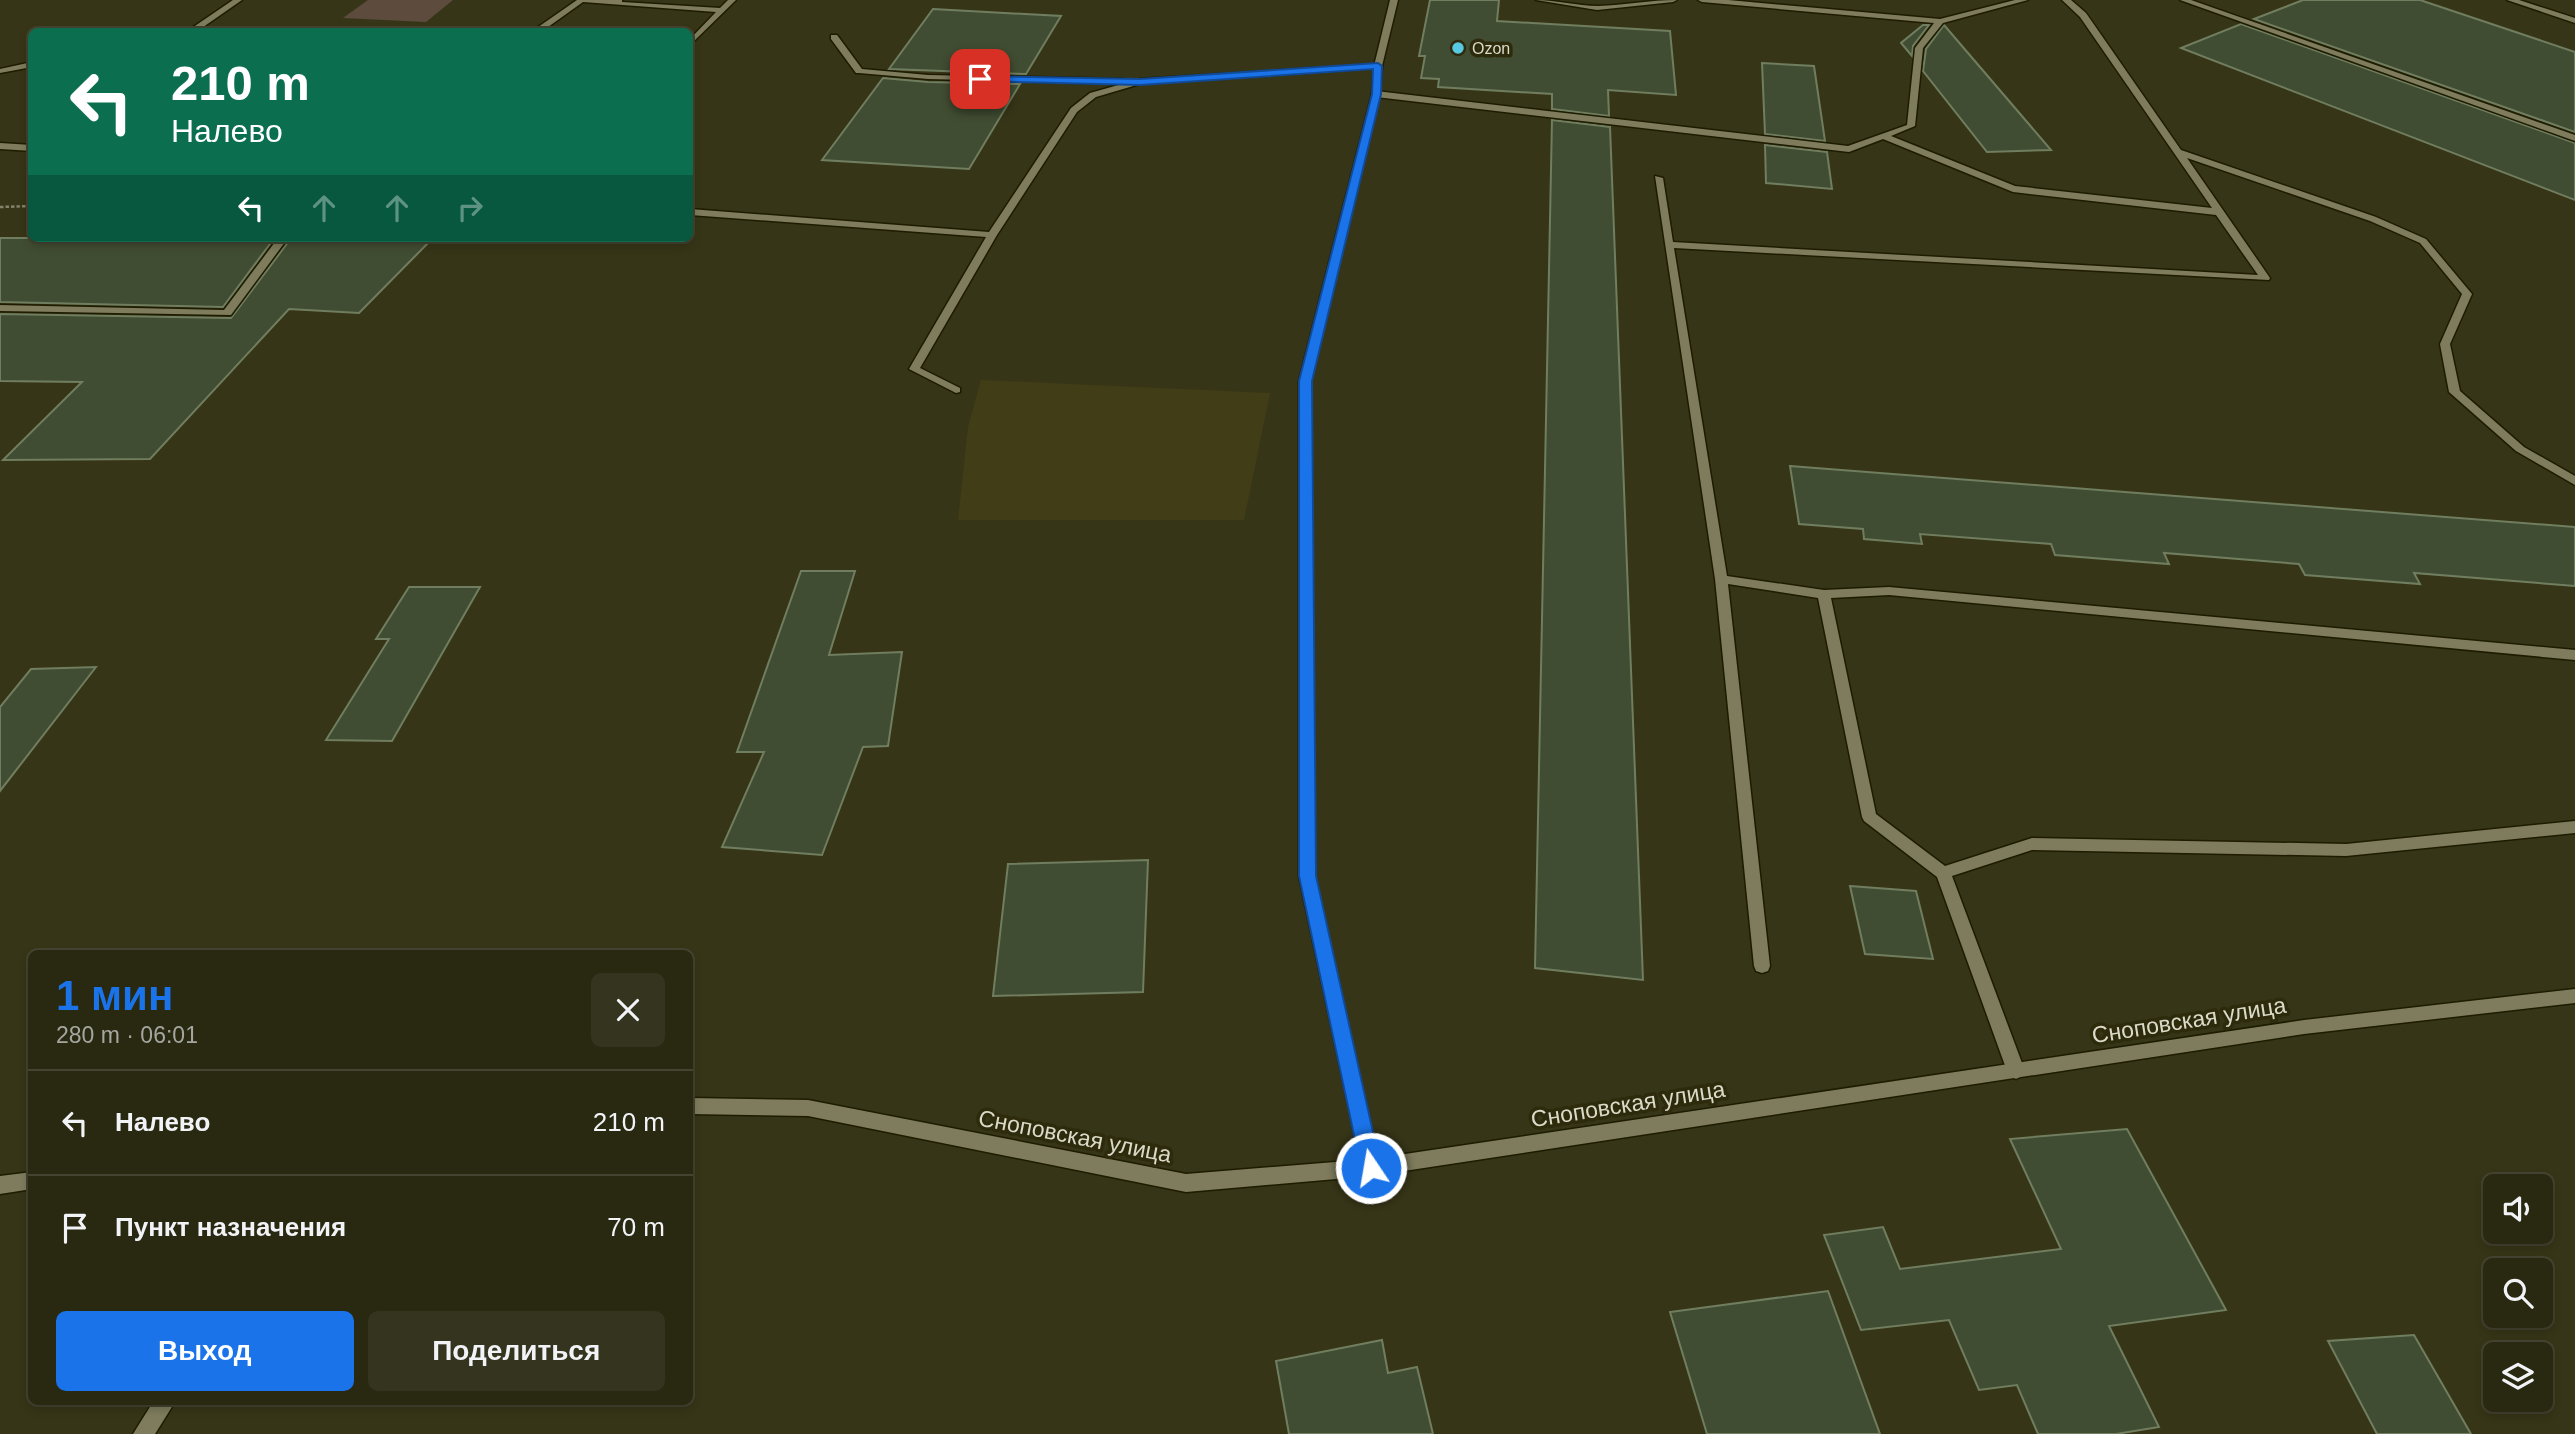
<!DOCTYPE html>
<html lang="ru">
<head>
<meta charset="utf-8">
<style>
	:root { --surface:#292811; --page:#35341f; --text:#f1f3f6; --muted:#a5a69f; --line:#454431; --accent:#1a73e8 }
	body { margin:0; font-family:Helvetica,sans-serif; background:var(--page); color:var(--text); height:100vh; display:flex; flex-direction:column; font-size:26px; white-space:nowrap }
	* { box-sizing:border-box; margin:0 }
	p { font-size:23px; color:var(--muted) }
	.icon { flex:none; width:38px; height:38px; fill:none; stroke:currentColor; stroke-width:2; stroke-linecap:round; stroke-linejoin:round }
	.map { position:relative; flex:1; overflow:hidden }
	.panel { position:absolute; left:28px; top:950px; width:665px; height:455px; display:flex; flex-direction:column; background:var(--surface); border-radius:10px; box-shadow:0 4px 10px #0003,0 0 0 2px var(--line) }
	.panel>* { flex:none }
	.top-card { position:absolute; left:28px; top:28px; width:665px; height:214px; border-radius:10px; box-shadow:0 4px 10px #0003,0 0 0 2px var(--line); background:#0b6e4f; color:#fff; overflow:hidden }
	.fabs { position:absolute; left:2483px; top:1174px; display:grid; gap:14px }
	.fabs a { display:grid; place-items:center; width:70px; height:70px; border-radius:10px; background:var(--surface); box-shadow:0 4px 10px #0003,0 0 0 2px var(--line); font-size:35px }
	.pin { position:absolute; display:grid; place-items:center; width:60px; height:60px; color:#fff; margin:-30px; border-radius:14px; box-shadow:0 4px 10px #0006 }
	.me { position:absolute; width:77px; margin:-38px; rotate:348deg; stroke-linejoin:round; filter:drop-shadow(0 0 5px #0008) }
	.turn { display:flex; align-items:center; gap:24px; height:147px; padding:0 28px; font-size:32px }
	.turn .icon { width:91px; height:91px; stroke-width:2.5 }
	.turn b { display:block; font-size:49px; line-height:60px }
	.lanes { display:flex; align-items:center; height:66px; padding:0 28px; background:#0003; justify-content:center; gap:35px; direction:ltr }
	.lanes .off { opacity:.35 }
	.round { display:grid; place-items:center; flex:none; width:74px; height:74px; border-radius:10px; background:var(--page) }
	.overview { display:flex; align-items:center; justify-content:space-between; height:119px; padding:0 28px }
	h1 { font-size:42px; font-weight:700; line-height:52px; color:var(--accent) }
	.button { display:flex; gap:14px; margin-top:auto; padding:14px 28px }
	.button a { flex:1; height:80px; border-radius:10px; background:var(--accent); color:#fff; font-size:28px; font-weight:700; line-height:80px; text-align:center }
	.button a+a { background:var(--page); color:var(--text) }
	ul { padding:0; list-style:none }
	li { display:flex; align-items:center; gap:21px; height:105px; padding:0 28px; border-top:2px solid var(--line) }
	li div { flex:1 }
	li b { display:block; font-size:26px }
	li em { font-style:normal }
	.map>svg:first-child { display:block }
	.built { fill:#403d17 }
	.green { fill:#5d4c3e }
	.building { fill:#414d32; stroke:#707d5f; stroke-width:2 }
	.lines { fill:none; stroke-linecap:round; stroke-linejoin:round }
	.service-casing { stroke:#1e1c00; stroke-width:3 }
	.minor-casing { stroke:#1e1c00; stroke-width:3 }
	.path { stroke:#84826a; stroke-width:2.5; stroke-dasharray:3.5 2; stroke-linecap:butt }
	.service { fill:#7e7c5c; fill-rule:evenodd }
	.minor { fill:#7e7c5c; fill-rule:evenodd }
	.route { fill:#1a73e8; stroke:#114b97; stroke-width:2 }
	.poi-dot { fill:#58c9e3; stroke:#2d2b0c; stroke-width:2.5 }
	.labels { text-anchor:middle; stroke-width:7; stroke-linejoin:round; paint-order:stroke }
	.far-poi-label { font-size:16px; fill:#dbdac9; stroke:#2d2b0c; text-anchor:start }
	.near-street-label { font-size:23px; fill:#dbdac9; stroke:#2d2b0c }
</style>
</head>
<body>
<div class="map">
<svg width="2575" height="1434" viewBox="0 0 2575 1434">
	<rect width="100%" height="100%" fill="#373517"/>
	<!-- built -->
	<path class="built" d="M981 380 1270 393 1244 520H958L968 427Z"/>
	<!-- green -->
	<path class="green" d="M368 0H453L426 22 343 18Z"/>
	<!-- building -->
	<g class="building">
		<path d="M1430 0H1499L1497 21 1670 31 1676 95 1608 90 1609 116 1552 109V94L1438 87 1439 79 1421 78 1425 56H1419Z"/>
		<path d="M2303 0H2420L2575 52V132L2254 19Z"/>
		<path d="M933 9 1061 16 1026 74 889 69Z"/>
		<path d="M2241 24 2575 143V200L2181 48Z"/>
		<path d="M1923 25H1929L1913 46 1912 56 1901 43Z"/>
		<path d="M1944 25 2051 150 1987 152 1923 71 1926 49Z"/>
		<path d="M1762 63 1814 66 1825 141 1765 134Z"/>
		<path d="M883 78 928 82 1020 84 969 169 822 160Z"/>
		<path d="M1552 120 1610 127 1643 980 1535 968Z"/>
		<path d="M1765 145 1827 152 1832 189 1766 183Z"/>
		<path d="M0 238H143L273 240 223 307 0 302Z"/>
		<path d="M343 238H433L359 313 289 309 150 459 3 460 82 382 0 381V314L231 318 289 241 339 242Z"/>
		<path d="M1790 466 2575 527V586L2414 573 2420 584 2305 575 2299 564 2164 553 2169 564 2055 555 2051 544 1920 534 1922 544 1864 539 1863 529 1799 524Z"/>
		<path d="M801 571H855L829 655 902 652 888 746 863 747 822 855 722 847 764 752H737Z"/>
		<path d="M409 587H480L392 741 326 740 389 639H376Z"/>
		<path d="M96 667 0 791V707L31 669Z"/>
		<path d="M1148 860 1143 992 993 996 1008 864Z"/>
		<path d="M1850 886 1916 891 1933 959 1865 954Z"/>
		<path d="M2127 1129 2226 1310 2109 1326 2159 1427 2116 1434H2038L2017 1385 1979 1390 1949 1320 1861 1330 1824 1235 1883 1227 1900 1269 2061 1249 2010 1139Z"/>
		<path d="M1828 1291 1880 1434H1707L1670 1312Z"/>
		<path d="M2414 1335 2471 1434H2377L2328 1341Z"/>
		<path d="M1382 1340 1388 1373 1417 1367 1433 1434H1289L1276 1361Z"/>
	</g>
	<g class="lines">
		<defs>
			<g id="service">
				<path d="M233 0H242L196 32H186Z"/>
				<path d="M577 0H622V2L720 8 728 0H736L692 43H690V39L716 12 583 2 541 32H531Z"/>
				<path d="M1536 0C1557 0 1577 6 1598 6 1624 5 1650 0 1677 0L1673 2 1597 10Z"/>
				<path d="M1698 0H1728L1940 19 2015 0H2028L1943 23 1923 48 1915 126 1891 136 2015 186 2212 208 2080 17 2062 0H2071L2086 13 2181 150 2376 217 2426 239 2472 294 2450 344 2460 391 2524 447 2575 476V485L2516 451 2449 392 2440 344 2462 294 2420 243 2370 221 2187 158 2270 278 2269 280 1674 248 1727 576 1824 590 1889 587 2575 650V660L1889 595 1831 598 1876 814 1945 866 2032 838 2346 844 2575 821V833L2346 856 2032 850 1952 876 2025 1071 2022 1076 2016 1079 2010 1076 2007 1071 1937 877 1864 821 1862 817 1818 598 1728 584 1770 966 1768 971 1762 973 1756 971 1754 966 1715 579 1655 176 1663 178 1673 242 2258 275 2216 215 2013 192 1883 139 1849 152 1376 97 1372 94 1376 91 1848 146 1907 125 1915 48 1934 23 1702 2Z"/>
				<path d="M2180 0H2191L2575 135V141Z"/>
				<path d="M2507 0H2519L2575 18V23Z"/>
				<path d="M831 35H837L862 69 928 75 1124 79 1128 83 1140 79 1378 64 1382 66 1378 68 1140 84 1096 97 1077 112 997 235 920 368 960 388V392L956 393 909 369 986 237 690 215V209L989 232 1071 108 1090 93 1122 84 928 79 859 73H856L831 39Z"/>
				<path d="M32 62V67L0 73V69Z"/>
				<path d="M0 143 32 145V151L0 149Z"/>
				<path d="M278 238H288L231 315 0 311V305L224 310Z"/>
				<path d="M153 1402H175L155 1434H133Z"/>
			</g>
			<g id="minor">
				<path d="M1390 0H1398L1382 66 1380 94 1311 381 1315 876 1378 1158 2304 1020 2575 989V1003L2304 1034 1371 1176 1186 1192 808 1116 690 1114V1098L808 1100 1186 1174 1360 1160 1299 876V381L1372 94 1374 66Z"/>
				<path d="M32 1172V1189L0 1194V1176Z"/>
			</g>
		</defs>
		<!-- service casing -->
		<use href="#service" class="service-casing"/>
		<!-- minor casing -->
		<use href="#minor" class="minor-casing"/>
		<!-- path -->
		<path class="path" d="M0 207 32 206"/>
		<!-- service -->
		<use href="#service" class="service"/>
		<!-- minor -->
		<use href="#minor" class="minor"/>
	</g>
	<!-- route -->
	<path class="route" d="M1378 63 1382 66 1381 94 1312 381 1316 876 1381 1168 1378 1175 1371 1177 1364 1175 1361 1168 1299 876V381L1372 94 1373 69 1140 85 980 81 975 79 980 76 1140 79Z"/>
	<!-- markers -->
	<circle class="poi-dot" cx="1458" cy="48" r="7"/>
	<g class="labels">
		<!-- far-poi labels -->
		<g class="far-poi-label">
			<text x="1472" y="54">Ozon</text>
		</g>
		<!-- near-street labels -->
		<g class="near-street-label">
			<text transform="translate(2189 1020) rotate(-9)" y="8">Сноповская улица</text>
			<text transform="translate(1628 1104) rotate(-9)" y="8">Сноповская улица</text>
			<text transform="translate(1075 1136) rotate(11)" y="8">Сноповская улица</text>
		</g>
	</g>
</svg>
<div class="fabs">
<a><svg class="icon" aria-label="sound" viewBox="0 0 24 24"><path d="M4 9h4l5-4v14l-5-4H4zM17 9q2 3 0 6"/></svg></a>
<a><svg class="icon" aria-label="search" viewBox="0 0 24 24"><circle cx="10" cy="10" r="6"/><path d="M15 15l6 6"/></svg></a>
<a><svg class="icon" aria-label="layers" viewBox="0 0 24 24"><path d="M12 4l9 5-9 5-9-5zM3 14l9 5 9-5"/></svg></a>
</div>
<div class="pin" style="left:980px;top:79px;background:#d93025"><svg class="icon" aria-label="arrive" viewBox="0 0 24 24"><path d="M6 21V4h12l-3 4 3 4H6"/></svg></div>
<svg class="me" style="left:1371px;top:1168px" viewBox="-20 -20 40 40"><circle r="17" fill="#1a73e8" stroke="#fff" stroke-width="3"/><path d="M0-11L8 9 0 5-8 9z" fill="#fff"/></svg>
<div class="top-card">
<div class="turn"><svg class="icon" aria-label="left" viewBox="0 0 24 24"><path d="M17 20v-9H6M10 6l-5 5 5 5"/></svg><div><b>210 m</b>Налево</div></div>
<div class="lanes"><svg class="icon" aria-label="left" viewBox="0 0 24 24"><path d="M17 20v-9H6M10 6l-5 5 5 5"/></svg><svg class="icon off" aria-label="ahead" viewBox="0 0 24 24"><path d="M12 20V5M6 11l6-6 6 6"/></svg><svg class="icon off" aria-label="ahead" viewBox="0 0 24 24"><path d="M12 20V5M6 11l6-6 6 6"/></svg><svg class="icon off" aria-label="right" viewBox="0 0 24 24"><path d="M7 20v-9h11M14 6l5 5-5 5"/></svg></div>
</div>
<section class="panel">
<div class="overview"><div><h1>1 мин</h1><p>280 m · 06:01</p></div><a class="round"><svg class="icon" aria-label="close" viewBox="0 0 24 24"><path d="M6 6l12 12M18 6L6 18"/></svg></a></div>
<ul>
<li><svg class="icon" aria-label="left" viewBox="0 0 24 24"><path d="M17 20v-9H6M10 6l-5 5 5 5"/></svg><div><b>Налево</b></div><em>210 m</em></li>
<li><svg class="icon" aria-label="arrive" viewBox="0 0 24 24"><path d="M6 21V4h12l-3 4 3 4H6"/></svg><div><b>Пункт назначения</b></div><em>70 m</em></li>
</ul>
<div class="button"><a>Выход</a><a>Поделиться</a></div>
</section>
</div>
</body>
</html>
